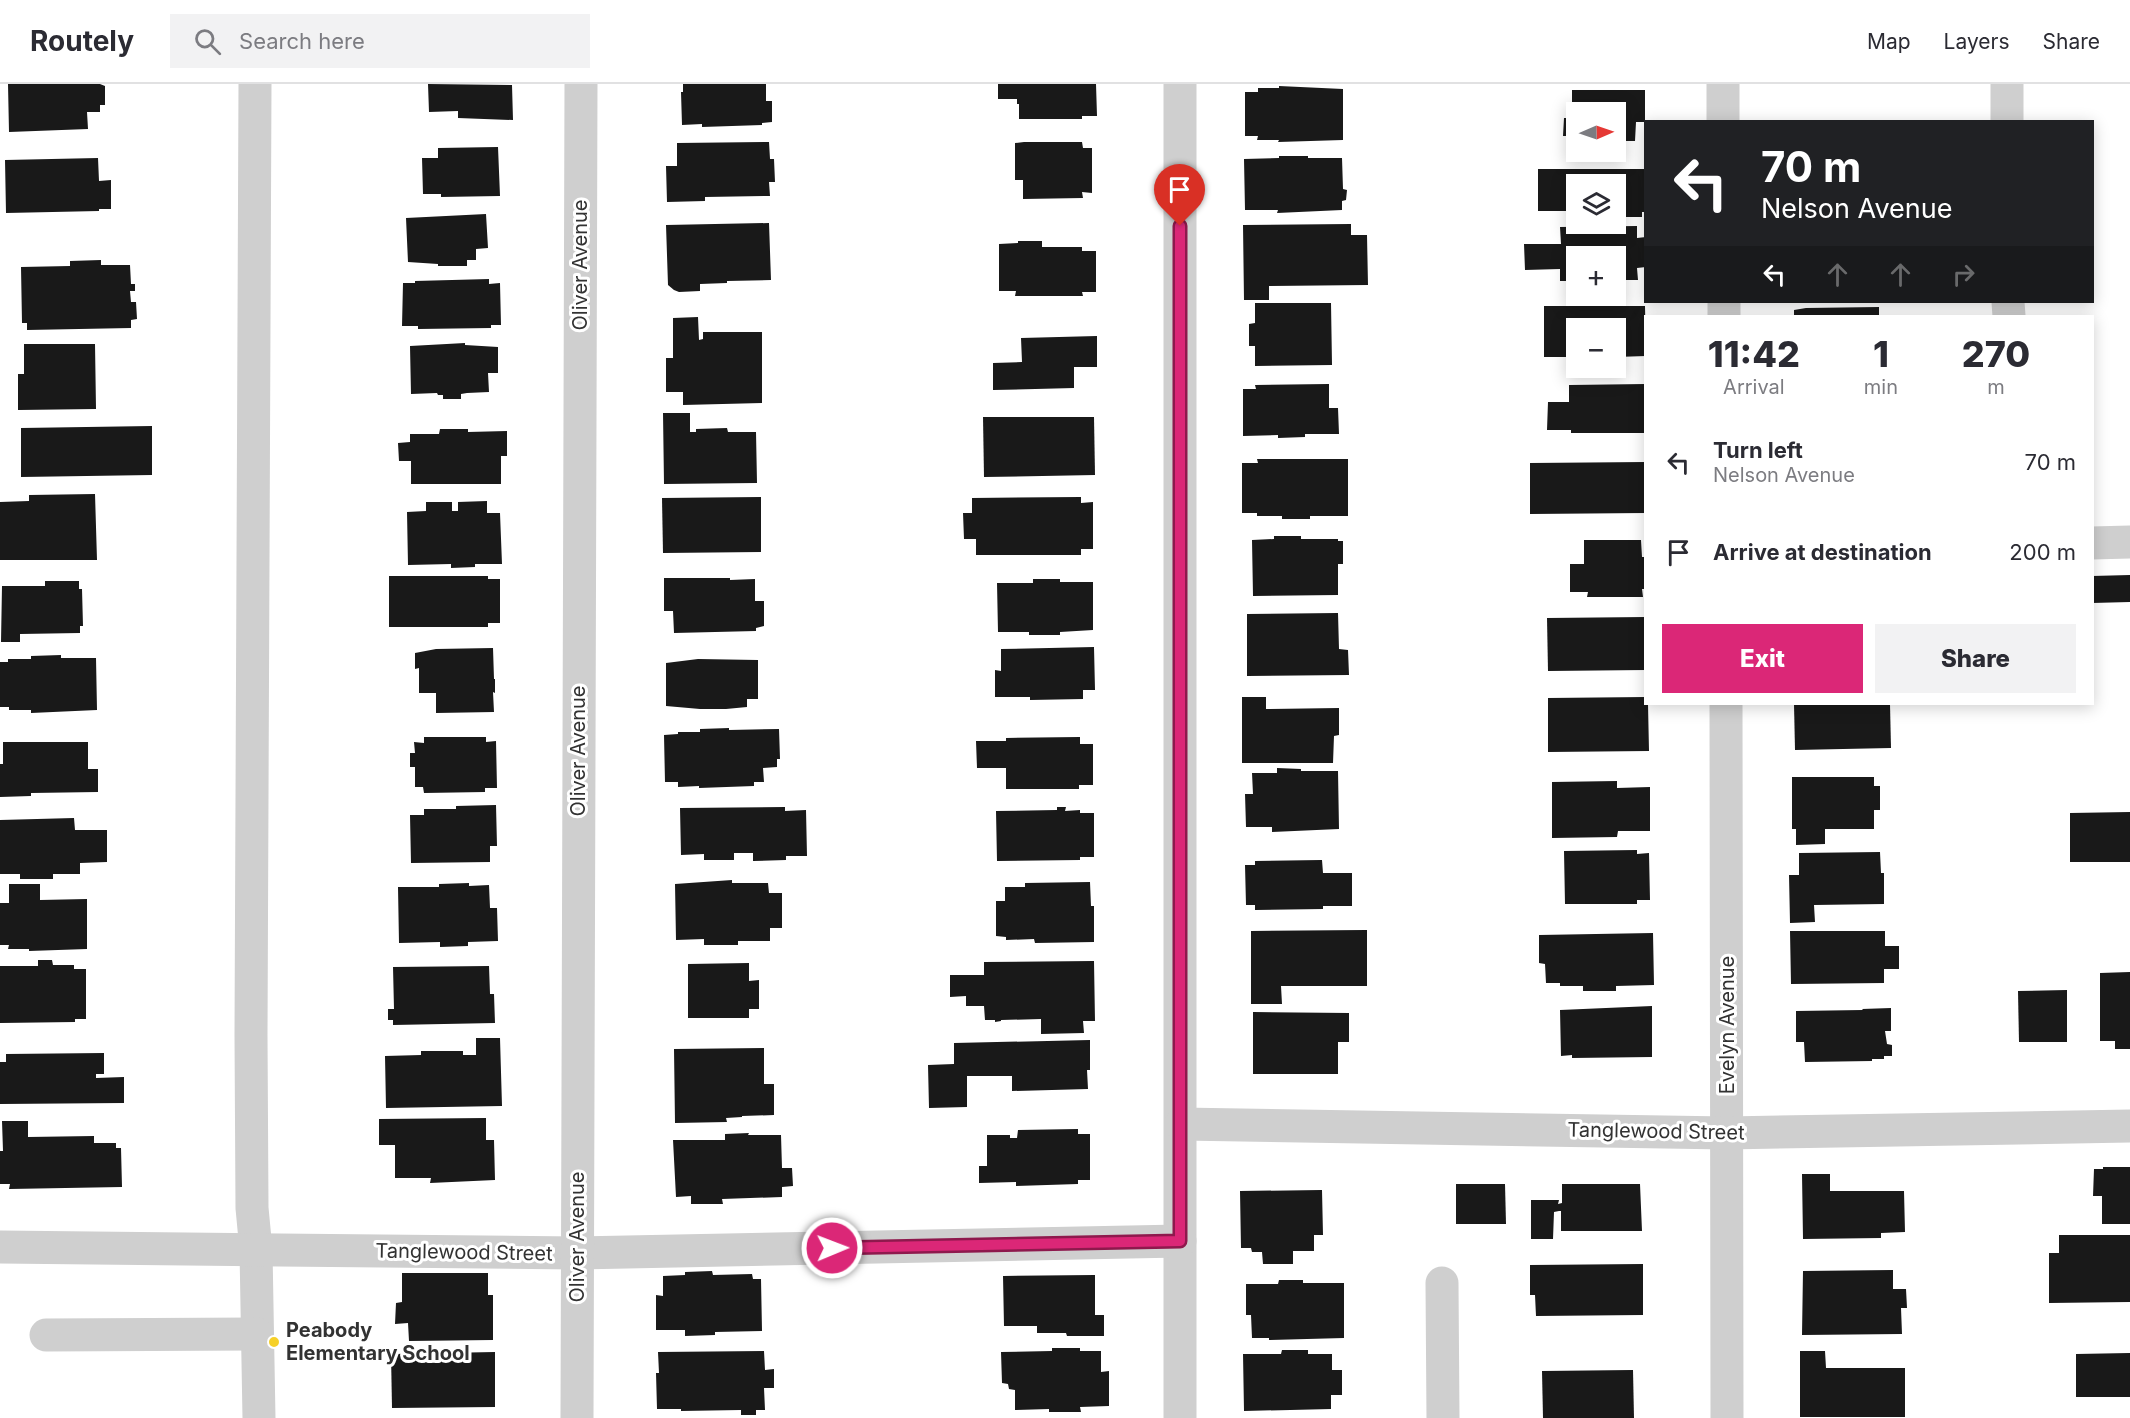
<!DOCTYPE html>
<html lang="en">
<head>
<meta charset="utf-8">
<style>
	:root { --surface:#fff; --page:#f2f2f3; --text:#2b2b33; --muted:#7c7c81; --line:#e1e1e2; --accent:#db2777 }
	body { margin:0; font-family:Inter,sans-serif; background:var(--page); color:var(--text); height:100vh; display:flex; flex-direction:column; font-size:22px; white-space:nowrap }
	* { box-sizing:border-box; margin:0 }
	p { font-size:20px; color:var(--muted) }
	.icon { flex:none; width:33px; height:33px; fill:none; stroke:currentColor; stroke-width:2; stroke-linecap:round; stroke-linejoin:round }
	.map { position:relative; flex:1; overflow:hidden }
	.details { position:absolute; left:1644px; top:231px; width:450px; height:390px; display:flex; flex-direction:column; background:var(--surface); border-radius:0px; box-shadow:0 3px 15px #0003 }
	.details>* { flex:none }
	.top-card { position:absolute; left:1644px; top:36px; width:450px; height:183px; border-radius:0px; box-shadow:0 3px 15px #0003; background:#202124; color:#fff; overflow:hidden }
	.needle { width:39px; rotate:88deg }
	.tools { position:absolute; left:1566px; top:18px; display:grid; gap:12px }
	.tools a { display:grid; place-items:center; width:60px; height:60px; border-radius:0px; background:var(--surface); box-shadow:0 3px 15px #0003; font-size:30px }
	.pin { position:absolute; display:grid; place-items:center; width:51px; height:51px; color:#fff; margin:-62px -26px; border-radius:50% 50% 50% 0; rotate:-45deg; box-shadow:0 0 6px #0007 }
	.pin .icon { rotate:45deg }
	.me { position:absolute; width:66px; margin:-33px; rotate:89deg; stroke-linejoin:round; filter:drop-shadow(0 0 4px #0008) }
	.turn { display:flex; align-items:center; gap:21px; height:126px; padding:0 18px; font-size:27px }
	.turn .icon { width:78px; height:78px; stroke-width:2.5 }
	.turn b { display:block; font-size:42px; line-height:51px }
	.lanes { display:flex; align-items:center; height:57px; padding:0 18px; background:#0003; justify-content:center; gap:30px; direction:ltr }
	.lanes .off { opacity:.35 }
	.eta { display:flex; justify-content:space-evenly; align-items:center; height:102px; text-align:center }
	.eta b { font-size:36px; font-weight:800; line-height:42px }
	.primary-button { display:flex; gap:12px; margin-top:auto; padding:12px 18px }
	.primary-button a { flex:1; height:69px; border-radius:0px; background:var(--accent); color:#fff; font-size:24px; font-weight:800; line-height:69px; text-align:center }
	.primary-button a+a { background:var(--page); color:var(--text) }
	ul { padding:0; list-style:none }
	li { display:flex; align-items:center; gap:18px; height:90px; padding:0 18px }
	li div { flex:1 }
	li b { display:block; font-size:22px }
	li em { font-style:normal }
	header { display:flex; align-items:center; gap:36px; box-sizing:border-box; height:84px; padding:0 30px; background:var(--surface); border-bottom:2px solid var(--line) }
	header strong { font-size:28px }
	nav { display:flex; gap:33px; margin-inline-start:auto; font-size:21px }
	.search { width:420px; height:54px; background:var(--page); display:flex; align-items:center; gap:15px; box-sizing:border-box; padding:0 21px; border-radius:0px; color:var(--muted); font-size:22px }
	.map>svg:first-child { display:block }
	.building { fill:#191919 }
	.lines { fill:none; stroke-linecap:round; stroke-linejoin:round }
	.minor { stroke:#cfcfcf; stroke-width:33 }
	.route-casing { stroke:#8e194d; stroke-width:15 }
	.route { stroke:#db2777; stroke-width:10 }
	.poi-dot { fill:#f6d028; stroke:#fff; stroke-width:2 }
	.labels { text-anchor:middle; stroke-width:6; stroke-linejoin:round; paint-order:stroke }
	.street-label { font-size:20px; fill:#323232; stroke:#fff }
	.poi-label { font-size:20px; font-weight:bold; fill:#323232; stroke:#fff; text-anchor:start }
</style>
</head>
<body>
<header>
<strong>Routely</strong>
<div class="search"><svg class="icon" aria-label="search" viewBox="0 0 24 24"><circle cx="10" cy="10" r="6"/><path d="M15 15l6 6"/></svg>Search here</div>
<nav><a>Map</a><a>Layers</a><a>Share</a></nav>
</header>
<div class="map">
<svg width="2130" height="1334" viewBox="0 0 2130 1334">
	<rect width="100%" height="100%" fill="#fff"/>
	<!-- building -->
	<g class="building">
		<path d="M8 0H100L105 2V21H100V28H87L88 45 9 48Z"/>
		<path d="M428 0 512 1 513 36 458 34V27L429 28Z"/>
		<path d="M683 0H766V17H772V38L762 39V41L702 43V40L682 41 681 8H683Z"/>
		<path d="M998 0H1096L1097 32H1082V35H1019V20H1017V15H998Z"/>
		<path d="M1279 2 1343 5V56L1278 58 1279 56H1257L1258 52H1245V8H1258V4H1279Z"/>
		<path d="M1572 6H1645V38H1636L1635 57H1616V28H1576V57H1574V52H1563L1564 34H1572Z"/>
		<path d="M769 58 770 75H774L775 98H769L770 112 705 113V117L667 118 666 82H677V59Z"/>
		<path d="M1024 58H1082L1083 64H1092V109L1082 108 1083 114 1023 115V96H1015V59Z"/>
		<path d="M498 63 500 112 441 113V110H423L422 74H438V64Z"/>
		<path d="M1279 72H1308V74H1342L1343 105 1347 106 1346 116 1342 117V126L1277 129 1278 126H1245L1244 75 1279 74Z"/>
		<path d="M98 74 99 97 111 96V125H99V127L6 129 5 76Z"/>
		<path d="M1538 85H1646V128H1642V133H1616V100H1576V127H1538Z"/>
		<path d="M486 130 488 164 476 165V176H467V182H438V180L408 178 406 134Z"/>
		<path d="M769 139 771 196 727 197V199L700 200V207L679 208 674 206 668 201 666 141Z"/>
		<path d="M1351 140V151H1367L1368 201 1269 202V216H1244L1243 141Z"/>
		<path d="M1637 142V154L1646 153V183L1637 184 1638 196H1616V172H1576V197H1560V185L1525 186 1524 160H1561L1560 143Z"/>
		<path d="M1018 157H1042V163H1082V167H1096V208H1082L1083 212H1015L1016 207H999V160L1018 159Z"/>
		<path d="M101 176V181H130L131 200H135V207H130L131 218H136L137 235 131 236V244L27 246V239H22L21 183 70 182V177Z"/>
		<path d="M489 195V200L500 199 501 241H491V244L418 245V242H402L403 199H415V197Z"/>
		<path d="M1255 219H1331L1332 281 1255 282V262H1249V240L1255 239Z"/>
		<path d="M1544 222H1645L1646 272 1616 273V244H1576V273H1544Z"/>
		<path d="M1879 223V232H1794V226L1806 224Z"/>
		<path d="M698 233 699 256 703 255V248H762V319L683 321V308H666V274H673V234Z"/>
		<path d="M1097 252V283H1074V304L993 306V279L1022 278 1021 254Z"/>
		<path d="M465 259V261L498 263V289H488L489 308 467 309 461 310V315H443V311H438L437 309 411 310 410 262Z"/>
		<path d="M24 260H95L96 325 18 326V290H24Z"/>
		<path d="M1329 300V324H1338L1339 350H1305V353L1278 354V351L1243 352V305H1256L1255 301Z"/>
		<path d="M1646 300V349H1571V346H1547L1548 318H1569V301Z"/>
		<path d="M663 329H690V348H696V345L727 344 728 348H756L757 399 664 400Z"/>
		<path d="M983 333H1094L1095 391 984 393Z"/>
		<path d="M152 342V391L21 393V344Z"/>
		<path d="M440 345H468V348L507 347V372H501V400H411V377H399L398 359 410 358V350H439Z"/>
		<path d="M1257 375H1348V432H1310V435H1282V432H1257V429H1242V379H1258Z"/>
		<path d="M1646 378V429L1530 430V379Z"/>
		<path d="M95 410 97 476H0V418L29 417V411Z"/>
		<path d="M761 413V468L663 469 662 414Z"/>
		<path d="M1081 413V419L1093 418V465H1081V471H976V455H964L963 429H972V414Z"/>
		<path d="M487 417V429H500L502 480H475V483L451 484V480L408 481 407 428 426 427V418H452V427H458V418Z"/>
		<path d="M1274 452H1301V455H1338V457H1343V480H1338V511L1253 512 1252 456 1274 455Z"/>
		<path d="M1584 456H1641L1642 473H1646V505H1642L1643 513H1587L1588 508H1570V480H1584Z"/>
		<path d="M2130 491V518L2092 519V492Z"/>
		<path d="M389 492H488V495H500V539H488V543H389Z"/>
		<path d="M664 494H730V496L755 495V517H764V542L756 544V547L674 549 673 527H664Z"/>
		<path d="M1033 495H1060V498H1093V546L1060 548V551H1029V548H998L997 499H1033Z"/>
		<path d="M45 497H79V505H82L83 542H80V549L20 550V558H1L2 502H45Z"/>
		<path d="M1338 529 1339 565 1348 566 1349 591 1247 592V530Z"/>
		<path d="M1646 533V586L1548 587 1547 534Z"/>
		<path d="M1094 563 1095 606H1083V615L1030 616V613H995V586L1001 587V565Z"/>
		<path d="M493 564 494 595H495V609L493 608 494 628 436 629V609H419V584L415 585V569L436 565Z"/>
		<path d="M61 571V574H96L97 626 31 629V626H9V623H0V578H8V575H31V572Z"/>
		<path d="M698 575 758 576V615H747V623L726 625H700L666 622V579Z"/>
		<path d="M1242 613H1266V625L1339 624V651L1334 652 1333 679H1242Z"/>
		<path d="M1646 613V620H1648L1649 667 1548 668V614Z"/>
		<path d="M1794 620H1890L1891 664 1795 666Z"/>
		<path d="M729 644V646L779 645 780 675H777V683L763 684 764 698H754V702L699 704V702L678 703V698H665L664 651 678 650V648H700V645Z"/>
		<path d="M424 653H486V658L496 657 497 704H485V708L424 709 423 703H415V683H410V669H415L414 658 424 659Z"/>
		<path d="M1080 653V660H1093V701H1079V705H1006V684H977L976 657H1006V654Z"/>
		<path d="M3 658H88V685H98V708L31 709V712L0 713V680H3Z"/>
		<path d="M1277 684 1301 685V687H1338L1339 745 1272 748V743H1246L1245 710H1253L1252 689H1277Z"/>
		<path d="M1792 693H1874V702H1880V726H1874V745H1825V760L1796 761V745H1792Z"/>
		<path d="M1617 697V704L1650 703V747H1618L1617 753 1552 754V698Z"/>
		<path d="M496 721 497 762H490V778L411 779 410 731H424V725H456V722Z"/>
		<path d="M785 723V727L806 726 807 772H786V776L753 777V769H734V776H704V770L681 771 680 724Z"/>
		<path d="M1057 723H1066L1065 727 1080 726V729H1094V773H1080V776L997 777 996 727 1057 726Z"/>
		<path d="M2130 728V778H2070V729Z"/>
		<path d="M74 734 75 746H107V778L80 779V790H53V795H20V790H0V736Z"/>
		<path d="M1637 766V770L1649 769 1650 816H1637V820H1565L1564 767Z"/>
		<path d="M1880 768 1881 789H1884V820L1814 821 1815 838 1790 839 1789 791H1799V769Z"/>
		<path d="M1322 776 1323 789H1352V822H1323V825L1255 826V821H1246L1245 781H1255V777Z"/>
		<path d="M732 796V799H768L769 809H782V844H770V857H738V861H704V855L676 856 675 800Z"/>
		<path d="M1090 798 1091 822H1094V858L1035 859 1034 855 1006 856V853L996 852V817H1005V803H1025V799Z"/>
		<path d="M469 799V802L489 801 490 824H497L498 857 468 858V862L440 863V858L399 859 398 803H439V800Z"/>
		<path d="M9 800H40V816L87 815V865L29 867V865H8L9 861H0V819H9Z"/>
		<path d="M1367 846V902H1281L1282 920H1251V847Z"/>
		<path d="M1790 847H1885V862H1899V885H1884V899L1791 900Z"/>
		<path d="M1653 849 1654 901 1616 902V907H1583V902H1560V899H1546L1545 880 1539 879V851Z"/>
		<path d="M38 876H52L53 881H74V885H86V935H75V938L0 939V882H38Z"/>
		<path d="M1094 877 1095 937H1083L1084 949 1041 950V935L1001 936V937L995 938V936H985L984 922H966V912L950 913V891H984V878Z"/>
		<path d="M749 879V897L759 896V925H749V934H688V880Z"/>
		<path d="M489 882 490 910H494L495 939 393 941V936H388V925H394L393 883Z"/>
		<path d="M2130 888V965H2115V957H2100V889Z"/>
		<path d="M2067 906V958H2019L2018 907Z"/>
		<path d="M1652 922V973L1572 974V971L1561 972 1560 926Z"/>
		<path d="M1891 924V947H1885L1887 960 1892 961V972H1884V975H1872V977L1805 978 1804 958H1796V927L1863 926 1862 925Z"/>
		<path d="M1253 928 1349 929V958H1338V990H1253Z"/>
		<path d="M476 954H500L502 1022 386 1024 385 972 421 971V967H463V971H476Z"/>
		<path d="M1090 956V986H1087L1088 1005 1012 1007V992H967V1023L929 1024 928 981 954 980V959Z"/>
		<path d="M764 964V1000H774V1031L742 1032V1033L726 1034 727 1038 675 1039 674 965Z"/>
		<path d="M104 969V990H96V994L124 993V1019L0 1020V978H6V970Z"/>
		<path d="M486 1034V1056H494L495 1096 430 1099 431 1094H395V1061H379V1035Z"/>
		<path d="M2 1037H28V1053L94 1052V1059H116V1064H121L122 1103 9 1105 10 1100H0V1067H3Z"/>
		<path d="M1078 1045V1050H1090V1096H1078V1100L1016 1102V1098L979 1099V1082H987V1051H1010V1054H1017L1018 1046Z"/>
		<path d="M749 1049 748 1051H781L782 1084H792L793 1102 782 1103V1113L722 1115 723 1120H691V1112L676 1113 673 1056H725V1050Z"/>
		<path d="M2103 1083H2130V1140H2102V1112H2093L2094 1085H2103Z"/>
		<path d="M1802 1090H1830V1107H1904L1905 1148 1881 1149V1154L1803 1155Z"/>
		<path d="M1456 1100H1505L1506 1140H1456Z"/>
		<path d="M1562 1100H1640L1642 1147H1561V1127H1559L1554 1128 1553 1155H1531V1116H1559L1558 1120 1562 1119Z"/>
		<path d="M1322 1106 1323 1151H1314V1167H1293V1180H1263L1262 1168H1252L1251 1164H1241L1240 1107Z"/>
		<path d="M2059 1151H2130V1218L2049 1219V1169H2059Z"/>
		<path d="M1643 1180V1231L1536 1232 1535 1211H1530V1181Z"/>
		<path d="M1893 1186V1205H1906L1907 1224H1901L1902 1250 1802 1251 1803 1187Z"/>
		<path d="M712 1187 713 1191 752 1190 753 1195H761L762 1247 715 1248V1251L685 1252V1246H656V1211L663 1212V1192L685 1191V1188Z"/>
		<path d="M402 1189H488V1211H493V1256L409 1257 408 1239 395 1240 396 1219 402 1218Z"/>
		<path d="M1095 1191V1231H1104V1252H1067L1066 1249H1037V1242H1004L1003 1192Z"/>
		<path d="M1279 1196H1303V1199H1344V1254L1269 1256V1254H1252L1251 1231H1246V1200H1278Z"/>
		<path d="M1052 1264H1080V1267H1101V1288L1109 1287V1322L1080 1323 1081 1328H1049V1325L1015 1326V1306L1009 1305 1008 1300 1002 1299 1001 1268 1052 1267Z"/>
		<path d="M1282 1266H1308V1270H1332V1286H1342V1311H1331V1325L1244 1327 1243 1270H1281Z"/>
		<path d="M764 1267 765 1286 774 1285V1304H764L765 1326H756V1331H741V1326L681 1327V1325H657L656 1289H659L658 1268Z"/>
		<path d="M1800 1267H1825L1826 1284H1905V1333H1800Z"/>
		<path d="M495 1268V1323L392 1324 391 1270Z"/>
		<path d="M2130 1269V1313H2076V1270Z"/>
		<path d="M1633 1286 1634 1334H1543L1542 1287Z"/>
	</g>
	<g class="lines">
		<!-- minor -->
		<g class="minor">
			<path d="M255 0 251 951 252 1124 256 1166 259 1334"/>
			<path d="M1180 0V1334"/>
			<path d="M1723 0V38"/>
			<path d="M2007 0V38"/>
			<path d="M1724 218V232"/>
			<path d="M2008 218 2009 232"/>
			<path d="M2092 459 2130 458"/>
			<path d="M1726 620 1727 1334"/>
			<path d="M1181 1040 1727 1049 2130 1042"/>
			<path d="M0 1163 577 1169 1180 1157"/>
			<path d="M1442 1199 1443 1334"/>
			<path d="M46 1251 257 1250"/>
			<path d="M577 1334 581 0"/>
		</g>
	</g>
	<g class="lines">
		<defs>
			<path id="route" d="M832 1164 1180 1157V142"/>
		</defs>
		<!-- route casing -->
		<use href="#route" class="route-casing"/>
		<!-- route -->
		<use href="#route" class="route"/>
	</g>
	<!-- markers -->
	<circle class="poi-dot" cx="274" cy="1258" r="6"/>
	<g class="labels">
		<!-- street labels -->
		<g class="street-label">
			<text transform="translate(580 181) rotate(-90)" y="7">Oliver Avenue</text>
			<text transform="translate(578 667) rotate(-90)" y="7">Oliver Avenue</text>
			<text transform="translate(1727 941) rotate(-90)" y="7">Evelyn Avenue</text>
			<text transform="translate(1656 1047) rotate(1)" y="7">Tanglewood Street</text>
			<text transform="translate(577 1153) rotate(-90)" y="7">Oliver Avenue</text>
			<text transform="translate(464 1168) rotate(1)" y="7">Tanglewood Street</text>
		</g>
		<!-- poi labels -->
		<g class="poi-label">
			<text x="286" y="1253">Peabody<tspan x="286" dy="23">Elementary School</tspan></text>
		</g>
	</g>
</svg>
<div class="tools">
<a><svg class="needle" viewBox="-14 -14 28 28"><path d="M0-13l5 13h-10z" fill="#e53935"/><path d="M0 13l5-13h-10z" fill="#7c7c81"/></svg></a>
<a><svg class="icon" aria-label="layers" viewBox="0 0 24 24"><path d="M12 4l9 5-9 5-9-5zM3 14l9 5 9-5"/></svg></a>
<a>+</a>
<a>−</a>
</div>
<div class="pin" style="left:1180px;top:142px;background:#d93025"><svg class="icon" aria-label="arrive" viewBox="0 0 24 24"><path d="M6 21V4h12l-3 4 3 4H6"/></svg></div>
<svg class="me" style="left:832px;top:1164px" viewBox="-20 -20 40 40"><circle r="17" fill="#db2777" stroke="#fff" stroke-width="3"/><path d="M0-11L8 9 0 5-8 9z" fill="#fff"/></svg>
<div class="top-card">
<div class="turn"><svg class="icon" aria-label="left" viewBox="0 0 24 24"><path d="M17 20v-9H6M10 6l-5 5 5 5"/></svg><div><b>70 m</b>Nelson Avenue</div></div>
<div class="lanes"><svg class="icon" aria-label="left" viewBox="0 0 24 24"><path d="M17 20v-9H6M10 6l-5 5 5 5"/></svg><svg class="icon off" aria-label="ahead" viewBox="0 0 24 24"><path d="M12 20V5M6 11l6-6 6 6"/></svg><svg class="icon off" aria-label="ahead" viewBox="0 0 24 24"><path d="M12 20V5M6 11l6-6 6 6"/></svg><svg class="icon off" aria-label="right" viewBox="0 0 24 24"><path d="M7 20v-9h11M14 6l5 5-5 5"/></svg></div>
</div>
<section class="details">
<div class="eta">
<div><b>11:42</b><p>Arrival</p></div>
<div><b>1</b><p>min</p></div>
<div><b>270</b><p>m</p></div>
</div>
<ul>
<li><svg class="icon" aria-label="left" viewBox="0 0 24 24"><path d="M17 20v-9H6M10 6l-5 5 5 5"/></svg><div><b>Turn left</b><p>Nelson Avenue</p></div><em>70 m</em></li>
<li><svg class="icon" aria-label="arrive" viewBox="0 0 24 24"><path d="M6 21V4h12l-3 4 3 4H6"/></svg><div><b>Arrive at destination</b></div><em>200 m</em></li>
</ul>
<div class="primary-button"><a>Exit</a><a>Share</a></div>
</section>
</div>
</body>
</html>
